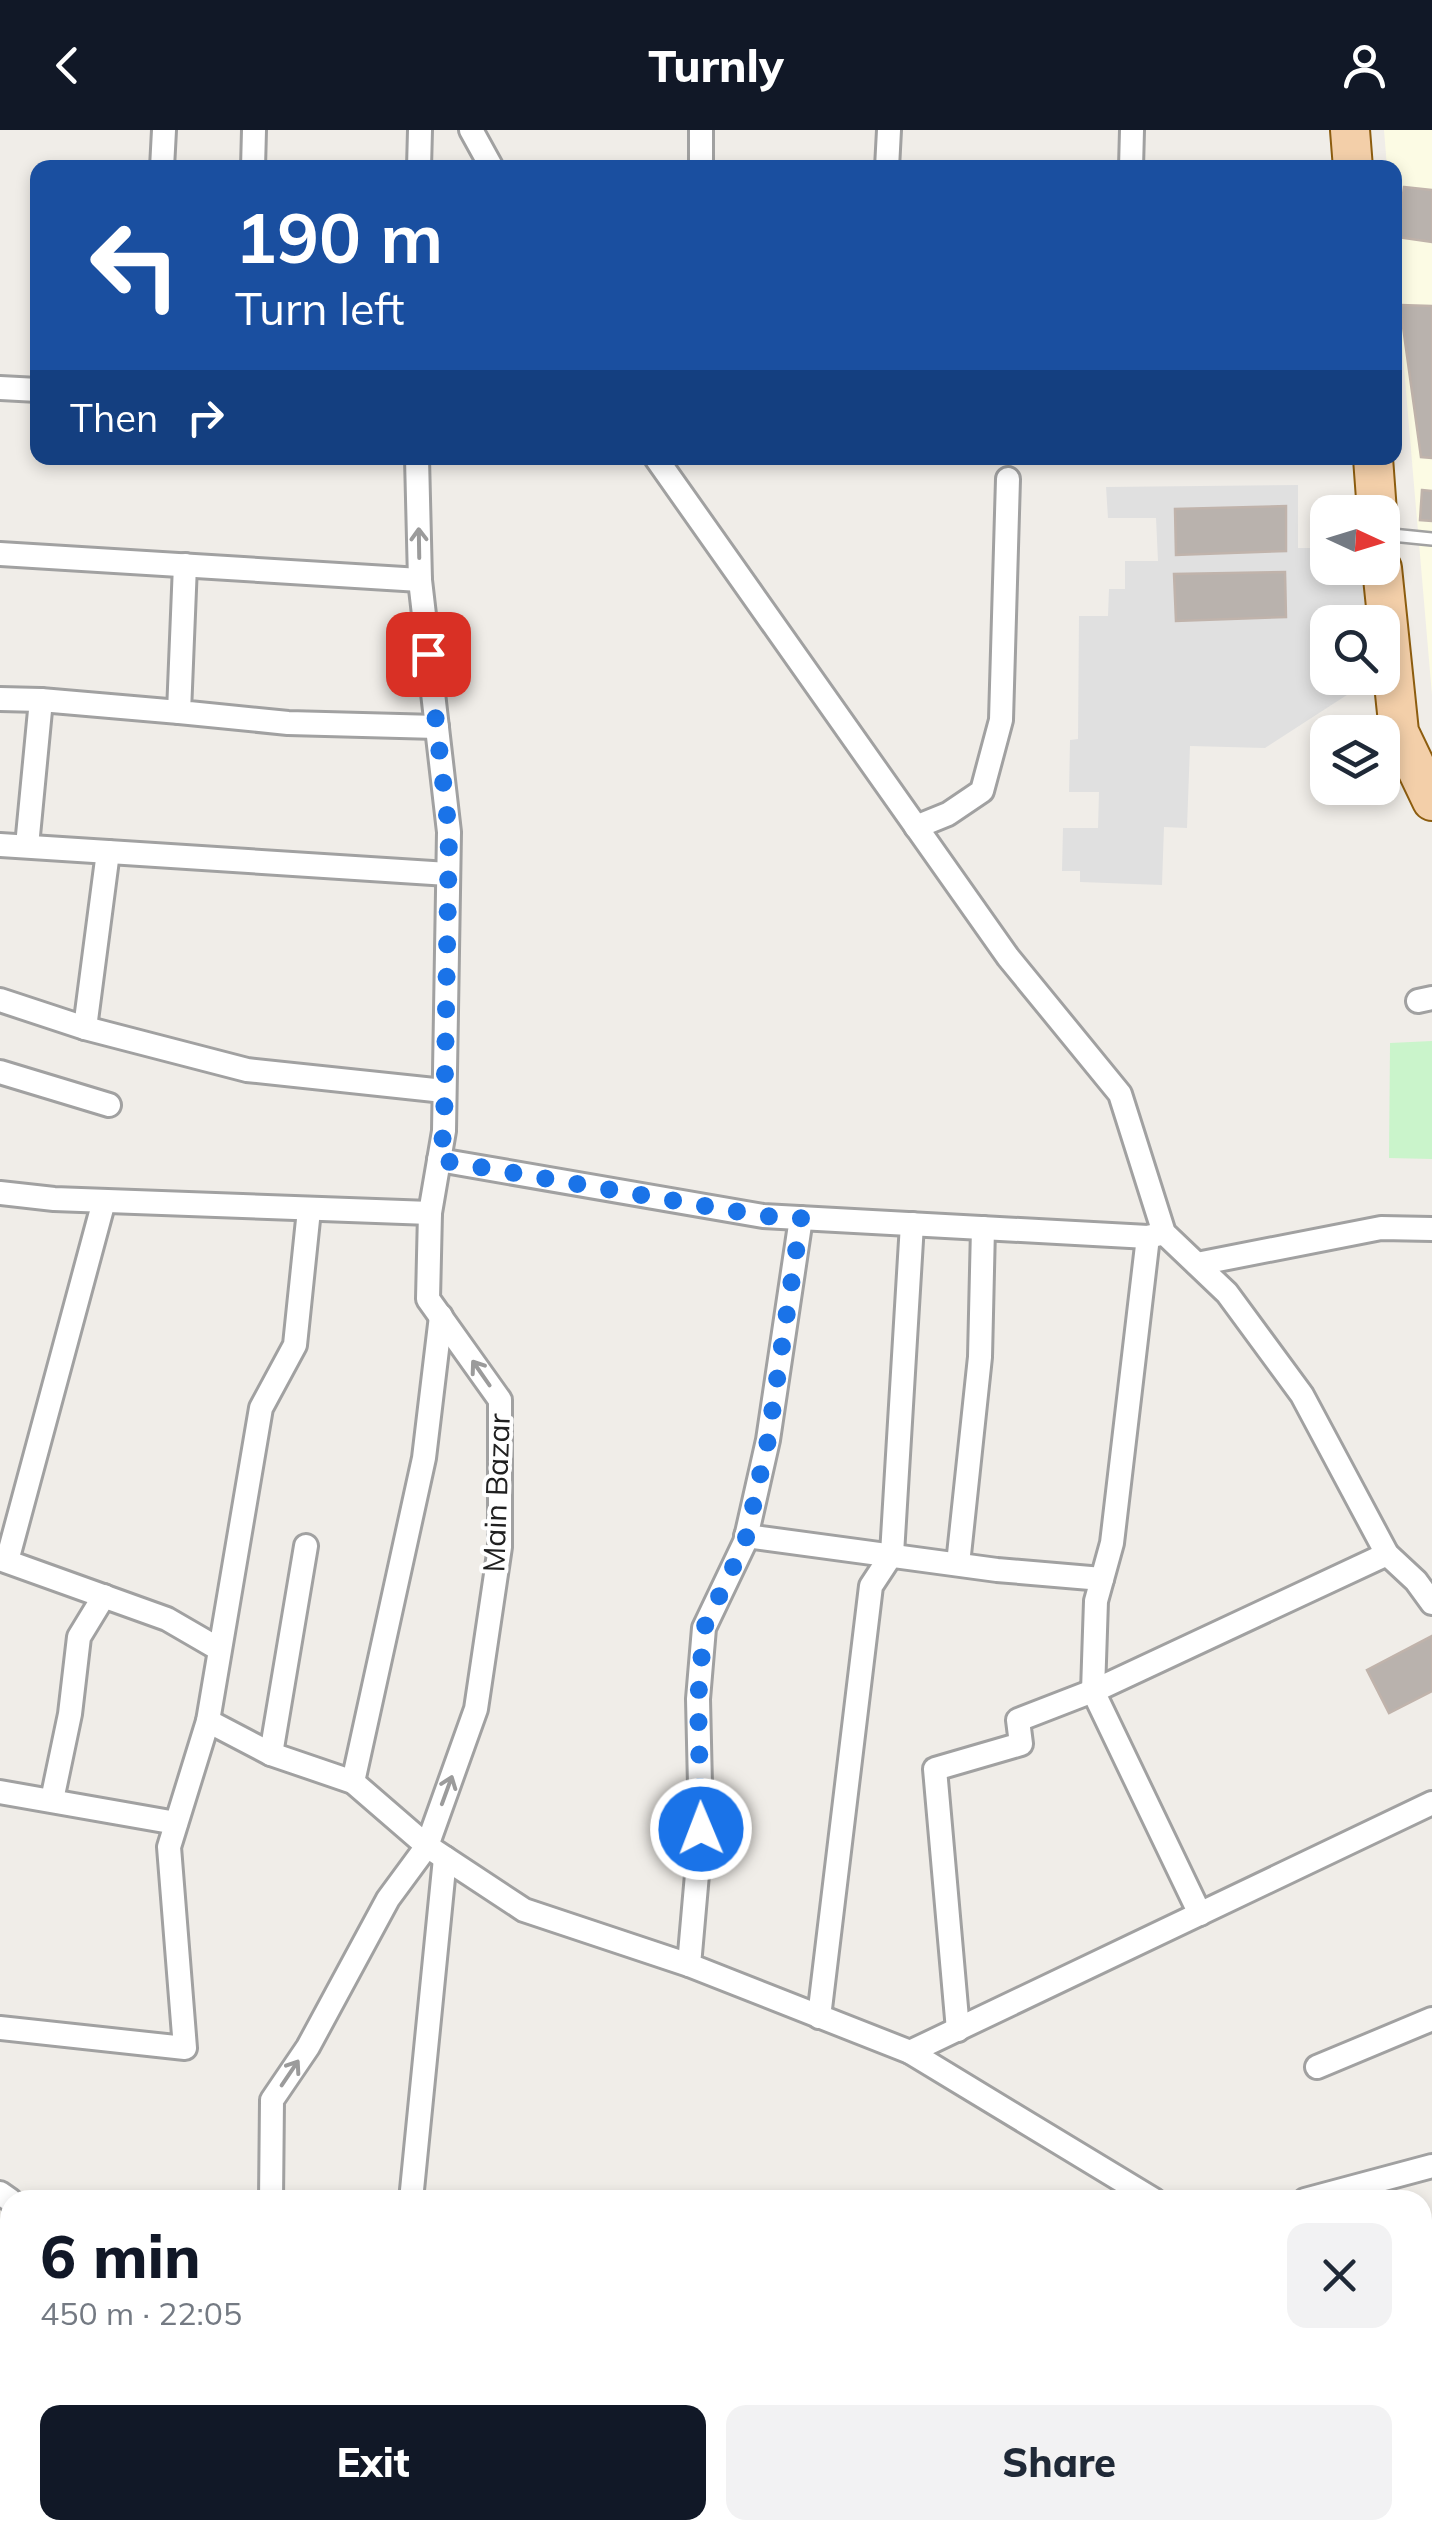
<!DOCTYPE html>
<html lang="en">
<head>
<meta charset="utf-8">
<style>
	:root { --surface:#fff; --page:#f2f2f3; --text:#1f2937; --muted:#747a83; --accent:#111827 }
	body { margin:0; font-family:Mulish,sans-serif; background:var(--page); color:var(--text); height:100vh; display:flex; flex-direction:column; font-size:38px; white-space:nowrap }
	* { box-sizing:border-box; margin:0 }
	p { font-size:32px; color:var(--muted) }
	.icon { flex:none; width:55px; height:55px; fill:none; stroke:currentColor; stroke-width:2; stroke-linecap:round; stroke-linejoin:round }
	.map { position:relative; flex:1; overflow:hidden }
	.panel { position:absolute; left:0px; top:2060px; width:1432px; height:350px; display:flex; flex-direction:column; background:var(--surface); border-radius:30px 30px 0 0; box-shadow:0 5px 15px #0003 }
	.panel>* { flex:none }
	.banner { position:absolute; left:30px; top:30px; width:1372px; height:305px; border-radius:20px; box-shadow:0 5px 15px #0003; background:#1a4fa0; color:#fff; overflow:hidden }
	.needle { width:65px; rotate:94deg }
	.tools { position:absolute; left:1310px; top:365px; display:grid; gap:20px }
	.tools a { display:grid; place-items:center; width:90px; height:90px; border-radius:20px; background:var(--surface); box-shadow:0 5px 15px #0003; font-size:50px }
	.pin { position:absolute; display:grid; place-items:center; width:85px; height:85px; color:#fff; margin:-42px; border-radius:20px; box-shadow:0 5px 15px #0006 }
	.me { position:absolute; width:110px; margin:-55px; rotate:359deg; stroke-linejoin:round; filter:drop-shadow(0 0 8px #0008) }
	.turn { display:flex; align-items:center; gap:35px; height:210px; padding:0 40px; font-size:45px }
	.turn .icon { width:130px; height:130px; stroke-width:2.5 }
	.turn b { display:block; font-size:70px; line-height:85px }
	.then { display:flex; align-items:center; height:95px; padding:0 40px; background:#0003; gap:20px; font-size:38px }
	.round { display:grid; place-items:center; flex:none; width:105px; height:105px; border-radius:20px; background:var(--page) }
	.head { display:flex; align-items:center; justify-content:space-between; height:170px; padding:0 40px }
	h1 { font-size:60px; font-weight:800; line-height:75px; color:var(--accent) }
	.primary-button { display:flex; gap:20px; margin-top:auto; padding:20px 40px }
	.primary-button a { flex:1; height:115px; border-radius:20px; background:var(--accent); color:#fff; font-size:40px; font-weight:800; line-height:115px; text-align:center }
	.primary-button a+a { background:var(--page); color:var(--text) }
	header { display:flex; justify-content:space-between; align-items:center; height:130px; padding:0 40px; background:var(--accent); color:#fff; font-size:45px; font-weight:800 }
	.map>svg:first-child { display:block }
	.education { fill:#fcfbe4 }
	.park { fill:#caf4cb }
	.parking { fill:#e0e0e0 }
	.building { fill:#b9b2ad; stroke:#c0b3ab; stroke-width:2.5 }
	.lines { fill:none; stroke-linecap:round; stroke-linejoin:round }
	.lane-casing { stroke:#a1a1a1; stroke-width:16 }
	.street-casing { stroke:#a1a1a1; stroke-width:28 }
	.primary-casing { stroke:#8d5d0f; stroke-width:42 }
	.lane { stroke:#fff; stroke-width:11 }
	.street { stroke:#fff; stroke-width:22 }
	.primary { stroke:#f3cfa9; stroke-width:38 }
	.oneway { stroke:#9b9b9b }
	.route { stroke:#1a73e8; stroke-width:18; stroke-dasharray:0 32.4 }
	.labels { text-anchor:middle; stroke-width:8; stroke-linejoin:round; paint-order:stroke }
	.street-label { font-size:30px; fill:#202020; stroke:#fff }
</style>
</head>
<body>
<header><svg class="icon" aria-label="back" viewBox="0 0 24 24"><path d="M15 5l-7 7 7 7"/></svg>Turnly<svg class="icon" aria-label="person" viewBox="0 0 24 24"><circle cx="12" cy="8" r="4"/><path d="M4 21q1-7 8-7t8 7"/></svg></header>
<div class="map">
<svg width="1432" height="2410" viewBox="0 0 1432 2410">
	<rect width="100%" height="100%" fill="#f0ede8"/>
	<!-- education -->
	<path class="education" d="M1384 0H1432V565L1395 133V38L1387 37Z"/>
	<!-- park -->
	<path class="park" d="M1432 911V1029L1389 1028 1390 913Z"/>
	<!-- parking -->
	<path class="parking" d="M1298 355V418H1327L1328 438H1368L1375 492H1328V548H1381L1383 562 1350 563 1265 618 1190 616 1187 698 1164 697 1162 755 1080 752V741H1062L1063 698H1098L1099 662H1069L1070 610 1078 609 1079 486H1108L1109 459H1125V431H1158L1156 388H1108L1106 357Z"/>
	<!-- building -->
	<g class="building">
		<path d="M1404 57 1432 60V112L1397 107Z"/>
		<path d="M1400 175 1432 176V328L1421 327Z"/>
		<path d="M1422 360 1432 361V391L1420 390Z"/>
		<path d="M1286 376V421L1176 425 1175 379Z"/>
		<path d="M1285 442 1286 487 1176 491 1174 444Z"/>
		<path d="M1432 1506V1561L1389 1583 1367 1540Z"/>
	</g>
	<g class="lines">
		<defs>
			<path id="lane" d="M1382 404 1432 409"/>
			<g id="street">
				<path d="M471 0 492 38"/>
				<path d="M162 38 164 0"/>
				<path d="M253 38 254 0"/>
				<path d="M419 38 420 0"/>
				<path d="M701 38V0"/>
				<path d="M887 38 889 0"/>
				<path d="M1131 38 1132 0"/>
				<path d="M0 258 38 260"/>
				<path d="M656 328 1008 827 1120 964 1164 1103 1227 1163 1302 1265 1387 1424 1416 1451 1432 1473"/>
				<path d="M0 424 420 450"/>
				<path d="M185 435 179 582 288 593 437 597"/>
				<path d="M0 569 41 570"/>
				<path d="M916 697 948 684 982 661 1001 590 1008 349"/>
				<path d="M0 715 448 744"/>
				<path d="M27 716 41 570 179 582"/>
				<path d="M0 870 85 898 247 940 444 961"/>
				<path d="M1418 871 1432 868"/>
				<path d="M85 898 108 722"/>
				<path d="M0 942 109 975"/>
				<path d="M439 1030 763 1086 1148 1107 1164 1103"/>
				<path d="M0 1063 54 1069 430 1083"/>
				<path d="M801 1088 768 1310 745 1412 704 1498 698 1569 701 1699 689 1835 910 1922 1432 1673"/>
				<path d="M1148 1107 1112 1413 1096 1471 1093 1561 1200 1784"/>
				<path d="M1197 1134 1381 1098 1432 1099"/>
				<path d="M746 1406 997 1440 1102 1449"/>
				<path d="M0 1429 167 1489 217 1518"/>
				<path d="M7 1431 104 1071"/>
				<path d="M958 1434 980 1227 983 1098"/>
				<path d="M208 1591 271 1624 353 1652 427 1716 524 1780 689 1835"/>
				<path d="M271 1624 306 1416"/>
				<path d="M353 1652 424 1328 441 1186"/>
				<path d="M0 1662 176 1693"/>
				<path d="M52 1670 70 1584 79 1507 104 1466"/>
				<path d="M819 1887 871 1456 892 1424 912 1094"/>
				<path d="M0 1898 185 1918 169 1717 208 1591 261 1278 295 1215 309 1080"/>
				<path d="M958 1900 935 1639 1021 1614 1018 1590 1098 1559 1387 1424"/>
				<path d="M910 1922 1154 2070"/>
				<path d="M1317 1937 1432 1889"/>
				<path d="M0 2063 10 2070"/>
				<path d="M271 2070 272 1970 308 1917 388 1769 427 1716 476 1579 500 1417V1270L428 1169 430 1083 444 1001 449 702 420 450 417 328"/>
				<path d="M411 2070 445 1728"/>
				<path d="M1305 2070 1432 2036"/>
				<path d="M1422 2181 1432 2178"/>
				<path d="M1422 2301 1432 2300"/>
				<path d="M476 2400 495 2410"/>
				<path d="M287 2410 292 2400"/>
				<path d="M515 2410 516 2400"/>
				<path d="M571 2410 572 2400"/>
				<path d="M633 2410 635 2400"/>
				<path d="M747 2410 748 2400"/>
				<path d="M967 2410 968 2400"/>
				<path d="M1065 2410 1066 2400"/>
				<path d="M1166 2410 1168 2400"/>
				<path d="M1334 2410 1335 2400"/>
			</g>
			<g id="primary">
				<path d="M1350 0 1353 38"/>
				<path d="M1373 328 1377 382"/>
				<path d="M1382 438 1399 602 1432 671"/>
			</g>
		</defs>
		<!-- lane casing -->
		<use href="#lane" class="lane-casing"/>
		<!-- street casing -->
		<use href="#street" class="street-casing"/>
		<!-- primary casing -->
		<use href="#primary" class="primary-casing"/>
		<!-- lane -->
		<use href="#lane" class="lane"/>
		<!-- street -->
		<use href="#street" class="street"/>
		<!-- primary -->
		<use href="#primary" class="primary"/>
	</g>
	<!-- one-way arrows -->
	<defs><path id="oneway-shaft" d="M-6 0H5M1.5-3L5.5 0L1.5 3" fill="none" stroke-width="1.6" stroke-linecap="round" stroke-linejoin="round" transform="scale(2.5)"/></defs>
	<g class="oneway">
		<use href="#oneway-shaft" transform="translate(419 413) rotate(-91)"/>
		<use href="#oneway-shaft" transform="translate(481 1243) rotate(-125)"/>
		<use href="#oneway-shaft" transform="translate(447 1660) rotate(-70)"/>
		<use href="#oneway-shaft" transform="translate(290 1943) rotate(-56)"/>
	</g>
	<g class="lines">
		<!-- route -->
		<path class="route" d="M428 524 449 702 444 1000 439 1030 763 1086 801 1088 768 1310 745 1412 704 1498 698 1570 701 1699"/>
	</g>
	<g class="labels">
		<!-- street labels -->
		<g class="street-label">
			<text transform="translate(497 1363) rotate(-88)" y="10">Main Bazar</text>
		</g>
	</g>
</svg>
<div class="tools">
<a><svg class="needle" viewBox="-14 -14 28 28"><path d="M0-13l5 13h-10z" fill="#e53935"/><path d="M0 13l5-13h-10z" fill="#747a83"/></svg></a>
<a><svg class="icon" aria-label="search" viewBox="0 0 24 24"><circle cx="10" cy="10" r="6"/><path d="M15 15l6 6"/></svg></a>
<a><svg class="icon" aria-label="layers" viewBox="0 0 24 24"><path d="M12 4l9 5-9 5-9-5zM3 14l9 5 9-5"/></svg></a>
</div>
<div class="pin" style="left:428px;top:524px;background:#d93025"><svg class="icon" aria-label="arrive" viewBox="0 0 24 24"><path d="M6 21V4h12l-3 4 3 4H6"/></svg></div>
<svg class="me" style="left:701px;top:1699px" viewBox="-20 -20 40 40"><circle r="17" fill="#1a73e8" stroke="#fff" stroke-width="3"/><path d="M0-11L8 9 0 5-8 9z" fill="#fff"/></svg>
<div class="banner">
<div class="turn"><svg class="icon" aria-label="left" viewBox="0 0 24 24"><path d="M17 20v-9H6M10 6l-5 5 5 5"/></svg><div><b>190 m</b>Turn left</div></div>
<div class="then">Then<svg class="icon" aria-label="right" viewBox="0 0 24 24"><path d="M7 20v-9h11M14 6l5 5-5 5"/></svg></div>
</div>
<section class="panel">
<div class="head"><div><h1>6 min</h1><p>450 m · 22:05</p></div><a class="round"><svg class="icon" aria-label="close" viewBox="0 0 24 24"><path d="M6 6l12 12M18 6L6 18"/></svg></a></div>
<div class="primary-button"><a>Exit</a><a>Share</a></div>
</section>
</div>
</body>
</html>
